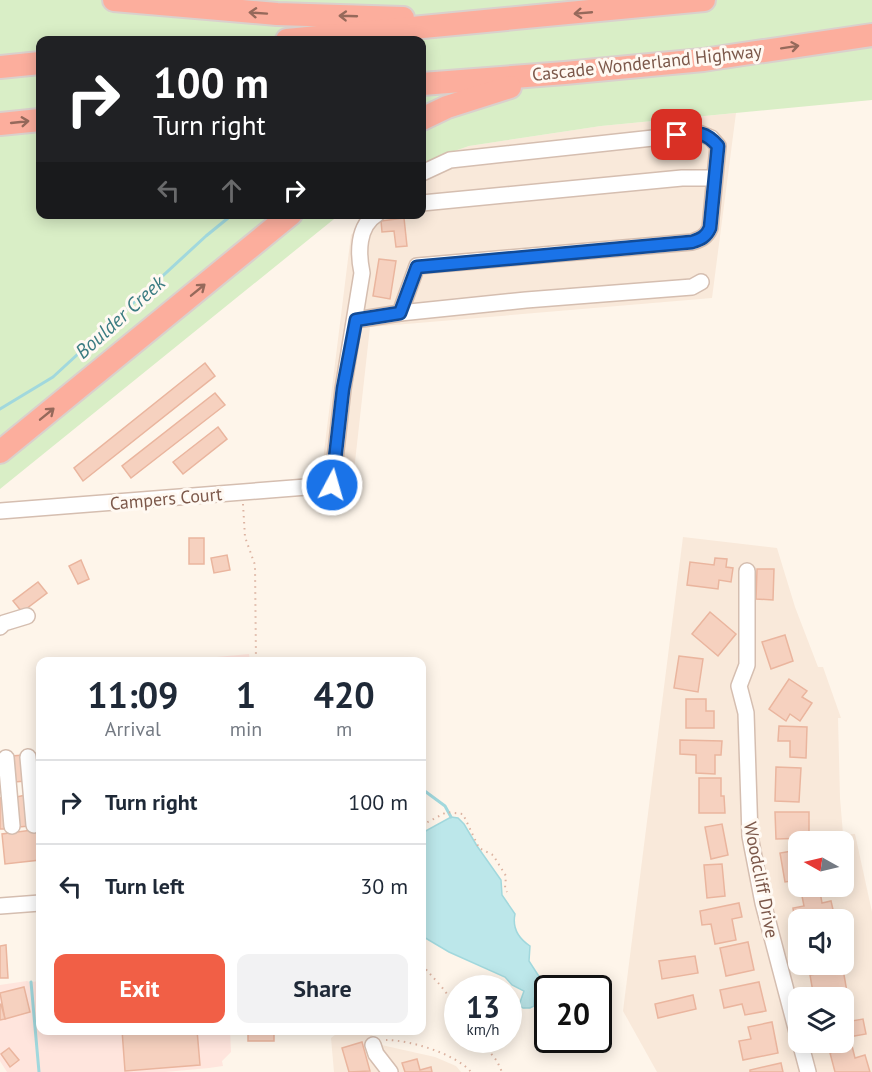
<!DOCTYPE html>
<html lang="en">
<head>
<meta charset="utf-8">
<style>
	:root { --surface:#fff; --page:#f2f2f3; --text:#1f2937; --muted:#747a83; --line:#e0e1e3; --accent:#f15f46 }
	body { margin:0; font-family:"PT Sans",sans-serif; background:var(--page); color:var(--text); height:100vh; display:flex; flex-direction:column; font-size:22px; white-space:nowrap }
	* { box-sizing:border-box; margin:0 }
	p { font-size:20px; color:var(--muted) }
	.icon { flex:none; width:33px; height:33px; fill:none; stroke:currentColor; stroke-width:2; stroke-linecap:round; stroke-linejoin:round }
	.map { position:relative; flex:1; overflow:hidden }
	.drawer { position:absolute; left:36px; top:657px; width:390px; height:378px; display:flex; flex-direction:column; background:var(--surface); border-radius:12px; box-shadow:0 3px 15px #0003 }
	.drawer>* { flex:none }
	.banner { position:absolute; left:36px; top:36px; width:390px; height:183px; border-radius:12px; box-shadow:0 3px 15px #0003; background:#202124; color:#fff; overflow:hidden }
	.needle { width:39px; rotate:278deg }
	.controls { position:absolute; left:788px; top:831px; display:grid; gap:12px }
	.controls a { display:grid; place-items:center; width:66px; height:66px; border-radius:12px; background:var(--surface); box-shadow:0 3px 15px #0003; font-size:30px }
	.speed { position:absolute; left:444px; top:975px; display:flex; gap:12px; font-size:30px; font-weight:700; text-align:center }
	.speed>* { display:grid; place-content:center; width:78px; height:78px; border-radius:50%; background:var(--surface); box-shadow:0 3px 15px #0003; line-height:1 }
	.speed small { font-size:15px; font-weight:400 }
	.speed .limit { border:3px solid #111; border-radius:9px; background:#fff; color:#111 }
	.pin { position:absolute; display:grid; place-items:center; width:51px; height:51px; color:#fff; margin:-26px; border-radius:12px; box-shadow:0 3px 9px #0006 }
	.me { position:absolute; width:66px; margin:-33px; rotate:6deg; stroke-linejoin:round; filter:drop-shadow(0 0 4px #0008) }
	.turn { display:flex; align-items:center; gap:21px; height:126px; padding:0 18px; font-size:27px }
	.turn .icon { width:78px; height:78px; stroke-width:2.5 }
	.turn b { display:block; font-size:42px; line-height:51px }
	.lanes { display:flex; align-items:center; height:57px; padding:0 18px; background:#0003; justify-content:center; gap:30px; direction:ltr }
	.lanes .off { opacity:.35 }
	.eta { display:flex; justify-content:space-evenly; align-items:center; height:102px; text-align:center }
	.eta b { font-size:36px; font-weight:600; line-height:42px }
	.button { display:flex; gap:12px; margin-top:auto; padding:12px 18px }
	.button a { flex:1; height:69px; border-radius:12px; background:var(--accent); color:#fff; font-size:24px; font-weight:600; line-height:69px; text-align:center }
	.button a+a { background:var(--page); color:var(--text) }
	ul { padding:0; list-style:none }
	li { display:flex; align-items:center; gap:18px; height:84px; padding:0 18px; border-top:2px solid var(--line) }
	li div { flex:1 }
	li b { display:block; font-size:22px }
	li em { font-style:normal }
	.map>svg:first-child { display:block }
	.residential { fill:#f9e9da; fill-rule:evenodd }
	.commercial { fill:#ffe5dd }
	.green { fill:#d9eec6 }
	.water { fill:#bce7ea; stroke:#a1d8dd; stroke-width:1.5 }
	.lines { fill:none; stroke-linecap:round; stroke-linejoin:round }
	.stream { stroke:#a1d8dd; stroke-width:3 }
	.building { fill:#f6d1bf; stroke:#eab59e; stroke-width:1.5 }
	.minor-casing { stroke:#d5beb0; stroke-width:18 }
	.highway-casing { stroke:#dad0cc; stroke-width:26 }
	.path { stroke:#dcb3a1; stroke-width:2; stroke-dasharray:1.5 4.5; stroke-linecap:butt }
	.minor { stroke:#fff; stroke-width:15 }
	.highway { stroke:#fcae9d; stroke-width:22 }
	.oneway { stroke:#96695b }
	.route-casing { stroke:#114b97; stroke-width:15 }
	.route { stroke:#1a73e8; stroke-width:10 }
	.labels { text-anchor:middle; stroke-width:6; stroke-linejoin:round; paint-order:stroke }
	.street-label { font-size:18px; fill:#7c584a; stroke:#fff9f2 }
	.water-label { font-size:20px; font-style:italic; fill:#3b7c82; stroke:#fff9f2 }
</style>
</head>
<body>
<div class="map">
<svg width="872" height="1072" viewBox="0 0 872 1072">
	<rect width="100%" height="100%" fill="#fef5ea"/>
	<!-- residential -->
	<g class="residential">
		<path d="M736 113 712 298 370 327 354 471 322 468 351 235 358 228 362 215 422 214V168L439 156 469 146 601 126Z"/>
		<path d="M683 537 777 548 795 607 818 667H823L841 718H838L840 798 843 834H855L872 912V1072H657L623 1011ZM798 842H843V886H798ZM798 920H843V964H798ZM798 998H843V1042H798Z"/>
		<path d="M340 1031H370L377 1044 435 1057 456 1066 461 1072H334L331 1038Z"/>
	</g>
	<!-- commercial -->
	<g class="commercial">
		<path d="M249 654 250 661H174Z"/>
		<path d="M27 981 30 982 38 1072H7L0 1061V985Z"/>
		<path d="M40 981V1030L230 1031 231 1052 222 1061 223 1066 209 1068 165 1072H40L31 982Z"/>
	</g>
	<!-- green -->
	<path class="green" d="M0 0H872V100L601 126 469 146 440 156 422 168V40H40V214L339 215 0 489Z"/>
	<!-- water -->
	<path class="water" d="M451 817 458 818 464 824 477 846 501 880 502 895 515 914C512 928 518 938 530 946L529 961 540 978C538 988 533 996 534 1006L530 1008H523L519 1005 524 991 512 985 505 977 449 952 422 936V833Z"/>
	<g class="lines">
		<!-- stream -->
		<g class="stream">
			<path d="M0 409 53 377 206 236 233 214"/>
			<path d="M422 789 445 806 451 817"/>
			<path d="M31 982 39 1072"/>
		</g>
	</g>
	<!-- building -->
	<g class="building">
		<path d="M404 218 407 246 396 247 394 231 382 232 381 221Z"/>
		<path d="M379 259 396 261 390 299 373 296Z"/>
		<path d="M205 363 215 376 83 481 74 468Z"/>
		<path d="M215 393 225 405 131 478 122 466Z"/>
		<path d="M218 427 227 439 183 474 173 462Z"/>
		<rect x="189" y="538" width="15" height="26"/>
		<path d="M227 555 230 570 214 573 211 558Z"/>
		<path d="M715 558 727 559 726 567 733 568 731 582 719 580 718 589 687 585 690 562 714 565Z"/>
		<path d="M81 560 89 579 78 584 69 566Z"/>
		<path d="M757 569H774L773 600 756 599Z"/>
		<path d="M38 582 47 593 22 612 13 601Z"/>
		<path d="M710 612 736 634 718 656 692 634Z"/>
		<path d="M785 635 793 661 771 669 762 642Z"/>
		<path d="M679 656 703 659 698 692 674 688Z"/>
		<path d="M789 679 807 691 802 697 812 703 800 721 790 714 786 721 769 709Z"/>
		<path d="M686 699H706V711H714V728H686Z"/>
		<path d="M779 726 807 727 806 758 790 757V741H778Z"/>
		<path d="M680 740 722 741 721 755H715V774L696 773V755L680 754Z"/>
		<path d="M40 753V779L36 780 34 754Z"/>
		<path d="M23 755 25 781 15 782 12 756Z"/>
		<path d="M776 767 801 768 799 802 775 801Z"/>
		<path d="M699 778H721V796H724L725 813H699Z"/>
		<path d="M26 795 29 826 19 827 16 797Z"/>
		<path d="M5 797 8 829H0V798Z"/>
		<path d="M775 812H809V838L776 839Z"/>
		<path d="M722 824 728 855 711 859 705 827Z"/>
		<path d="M40 829V860L5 864 2 834Z"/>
		<path d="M798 850V880L785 882 780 853Z"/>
		<path d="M722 864 725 896 707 898 704 865Z"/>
		<path d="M800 886H819L822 903 831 901 834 914 809 920H798V922H795L793 908 804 906Z"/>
		<path d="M739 903 742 917 732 919 736 940 715 944 711 924 702 925 700 911Z"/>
		<path d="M748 942 754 970 726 976 720 948Z"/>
		<path d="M6 945 8 978H0V946Z"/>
		<path d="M695 956 698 973 662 979 659 961Z"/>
		<path d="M843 969 852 1021 863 1019 866 1034 843 1038V998H814L810 975Z"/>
		<path d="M759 982 766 1011 745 1015 742 1004 724 1008 720 990Z"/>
		<path d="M24 987 30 1012 5 1019 0 993Z"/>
		<path d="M693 995 696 1009 658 1018 655 1004Z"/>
		<path d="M1 1004 5 1019 0 1020V1005Z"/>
		<path d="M772 1022 778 1053 743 1060 739 1041 751 1039 748 1027Z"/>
		<path d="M122 1030H197L200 1065 125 1071Z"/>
		<rect x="248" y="1030" width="26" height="11"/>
		<path d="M362 1042 370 1071 349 1072 342 1048Z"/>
		<path d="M852 1046 855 1058 865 1055 870 1072H835L830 1053Z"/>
		<path d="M9 1048 19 1060 10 1067 1 1054Z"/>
		<path d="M417 1059 420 1070 431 1067 432 1072H405L402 1063Z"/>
		<path d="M781 1063 783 1072H750V1070Z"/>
	</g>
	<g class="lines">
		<defs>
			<g id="minor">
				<path d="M422 203 682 178H714"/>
				<path d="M400 313 417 266 692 242C701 239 706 237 710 228L718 146 711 138 699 133 450 160 422 173"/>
				<path d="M356 320 400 313 526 300 692 287 701 282"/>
				<path d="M0 511 332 485 343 389 362 273C358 254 357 226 377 214"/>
				<path d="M747 571V665L739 686 746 713 750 836 763 903 798 1036"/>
				<path d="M0 627 4 623 27 616"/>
				<path d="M28 757 34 825"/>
				<path d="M6 758 12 826"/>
				<path d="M0 906 40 903"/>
				<path d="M800 1042 808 1072"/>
				<path d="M373 1045 376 1054 390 1072"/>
			</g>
			<g id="highway">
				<path d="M114 0 277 14 403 18"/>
				<path d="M287 40 704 0"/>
				<path d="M0 67 40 63"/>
				<path d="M422 84 565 73 703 60 872 35"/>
				<path d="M422 119 447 107 510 87"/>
				<path d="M0 124 40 120"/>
				<path d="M0 452 291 214"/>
			</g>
		</defs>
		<!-- minor casing -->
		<use href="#minor" class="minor-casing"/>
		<!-- highway casing -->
		<use href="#highway" class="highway-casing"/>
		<!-- path -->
		<g class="path">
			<path d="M243 504 245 537 255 565 256 662"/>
			<path d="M422 825 447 812 463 814 479 848 493 855 506 876 505 888 507 892"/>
			<path d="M422 965 441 986 458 1008"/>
			<path d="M386 1040C410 1040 456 1054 471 1072"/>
			<path d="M480 1040 497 1061 502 1072"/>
		</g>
		<!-- minor -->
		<use href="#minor" class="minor"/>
		<!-- highway -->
		<use href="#highway" class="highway"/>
	</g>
	<!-- one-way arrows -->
	<defs><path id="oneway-shaft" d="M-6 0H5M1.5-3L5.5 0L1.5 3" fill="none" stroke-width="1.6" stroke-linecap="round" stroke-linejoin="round" transform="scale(1.5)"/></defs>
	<g class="oneway">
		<use href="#oneway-shaft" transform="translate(258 13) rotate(-176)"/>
		<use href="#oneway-shaft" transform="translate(583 13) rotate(175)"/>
		<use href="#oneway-shaft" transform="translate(348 16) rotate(-178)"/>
		<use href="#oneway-shaft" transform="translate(790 47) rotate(-9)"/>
		<use href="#oneway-shaft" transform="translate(20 122) rotate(-6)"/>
		<use href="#oneway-shaft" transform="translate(198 290) rotate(-39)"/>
		<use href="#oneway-shaft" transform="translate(47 414) rotate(-39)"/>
	</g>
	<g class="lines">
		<defs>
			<path id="route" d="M332 485 343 389 356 320 400 313 417 267 692 242C701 239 706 237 710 228L718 146C704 130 696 133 677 135"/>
		</defs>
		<!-- route casing -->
		<use href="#route" class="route-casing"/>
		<!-- route -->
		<use href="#route" class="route"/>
	</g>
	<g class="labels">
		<!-- street labels -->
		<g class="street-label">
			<text transform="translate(647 63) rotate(-6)" y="6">Cascade Wonderland Highway</text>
			<text transform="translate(166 499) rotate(-5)" y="6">Campers Court</text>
			<text transform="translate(761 880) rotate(79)" y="6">Woodcliff Drive</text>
		</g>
		<!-- water labels -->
		<g class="water-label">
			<text transform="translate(120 317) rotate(-42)" y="7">Boulder Creek</text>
		</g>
	</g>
</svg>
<div class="controls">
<a><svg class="needle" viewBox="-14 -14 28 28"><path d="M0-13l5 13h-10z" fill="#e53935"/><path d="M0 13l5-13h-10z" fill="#747a83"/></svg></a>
<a><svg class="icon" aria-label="sound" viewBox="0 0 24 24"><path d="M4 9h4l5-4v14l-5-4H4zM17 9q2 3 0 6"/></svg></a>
<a><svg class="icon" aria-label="layers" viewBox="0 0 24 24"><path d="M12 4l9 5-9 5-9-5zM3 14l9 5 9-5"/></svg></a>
</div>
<div class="speed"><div>13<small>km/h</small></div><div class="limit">20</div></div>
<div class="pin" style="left:677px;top:135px;background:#d93025"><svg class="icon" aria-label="arrive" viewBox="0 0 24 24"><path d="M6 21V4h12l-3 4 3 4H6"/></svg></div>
<svg class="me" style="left:332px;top:485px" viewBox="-20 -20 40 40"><circle r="17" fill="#1a73e8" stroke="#fff" stroke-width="3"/><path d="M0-11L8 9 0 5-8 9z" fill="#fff"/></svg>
<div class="banner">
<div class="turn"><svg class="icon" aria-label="right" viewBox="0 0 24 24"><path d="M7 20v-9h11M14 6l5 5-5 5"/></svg><div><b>100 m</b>Turn right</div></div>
<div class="lanes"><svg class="icon off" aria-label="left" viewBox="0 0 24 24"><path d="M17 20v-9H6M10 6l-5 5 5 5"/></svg><svg class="icon off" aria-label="ahead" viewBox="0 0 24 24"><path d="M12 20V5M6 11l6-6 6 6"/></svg><svg class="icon" aria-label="right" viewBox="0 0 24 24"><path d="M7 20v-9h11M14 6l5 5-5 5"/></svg></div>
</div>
<section class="drawer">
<div class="eta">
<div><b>11:09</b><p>Arrival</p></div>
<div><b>1</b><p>min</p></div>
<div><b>420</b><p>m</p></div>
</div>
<ul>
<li><svg class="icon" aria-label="right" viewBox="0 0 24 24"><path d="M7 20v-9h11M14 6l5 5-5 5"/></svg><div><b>Turn right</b></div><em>100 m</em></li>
<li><svg class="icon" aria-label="left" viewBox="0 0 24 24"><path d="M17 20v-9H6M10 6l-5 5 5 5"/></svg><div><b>Turn left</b></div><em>30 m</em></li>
</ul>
<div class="button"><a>Exit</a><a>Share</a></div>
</section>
</div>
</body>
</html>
